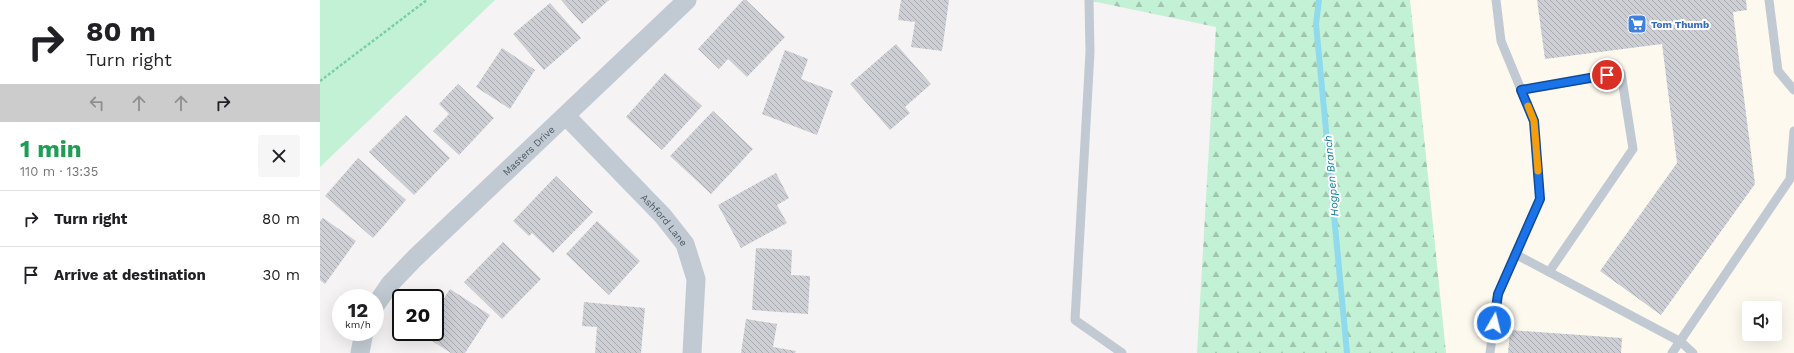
<!DOCTYPE html>
<html lang="en">
<head>
<meta charset="utf-8">
<style>
	:root { --surface:#fff; --page:#f6f6f6; --text:#202124; --muted:#757577; --line:#e0e0e0 }
	body { margin:0; font-family:"Work Sans",sans-serif; background:var(--page); color:var(--text); height:100vh; display:flex; flex-direction:column; font-size:15px; white-space:nowrap }
	* { box-sizing:border-box; margin:0 }
	p { font-size:13px; color:var(--muted) }
	.icon { flex:none; width:22px; height:22px; fill:none; stroke:currentColor; stroke-width:2; stroke-linecap:round; stroke-linejoin:round }
	.map { position:relative; flex:1; overflow:hidden }
	.drawer { display:flex; flex-direction:column; background:var(--surface); width:320px }
	.drawer>* { flex:none }
	.banner { background:#fff; color:var(--text); overflow:hidden }
	.buttons { position:absolute; left:1422px; top:301px; display:grid; gap:8px }
	.buttons a { display:grid; place-items:center; width:40px; height:40px; border-radius:4px; background:var(--surface); box-shadow:0 4px 16px #0002; font-size:20px }
	.speed { position:absolute; left:12px; top:289px; display:flex; gap:8px; font-size:20px; font-weight:700; text-align:center }
	.speed>* { display:grid; place-content:center; width:52px; height:52px; border-radius:50%; background:var(--surface); box-shadow:0 4px 16px #0002; line-height:1 }
	.speed small { font-size:10px; font-weight:400 }
	.speed .limit { border:2px solid #111; border-radius:6px; background:#fff; color:#111 }
	.pin { position:absolute; display:grid; place-items:center; width:34px; height:34px; color:#fff; margin:-17px; border:2px solid #fff; border-radius:50%; box-shadow:0 1px 4px #0007 }
	.me { position:absolute; width:44px; margin:-22px; rotate:8deg; stroke-linejoin:round; filter:drop-shadow(0 0 3px #0008) }
	.turn { display:flex; align-items:center; gap:14px; height:84px; padding:0 20px; font-size:18px }
	.turn .icon { width:52px; height:52px; stroke-width:2.5 }
	.turn b { display:block; font-size:28px; line-height:34px }
	.lanes { display:flex; align-items:center; height:38px; padding:0 20px; background:#0003; justify-content:center; gap:20px; direction:ltr }
	.lanes .off { opacity:.35 }
	.round { display:grid; place-items:center; flex:none; width:42px; height:42px; border-radius:4px; background:var(--page) }
	.headline { display:flex; align-items:center; justify-content:space-between; height:68px; padding:0 20px }
	h1 { font-size:24px; font-weight:700; line-height:30px; color:#1e9e55 }
	ul { padding:0; list-style:none }
	li { display:flex; align-items:center; gap:12px; height:56px; padding:0 20px; border-top:1px solid var(--line) }
	li div { flex:1 }
	li b { display:block; font-size:15px }
	li em { font-style:normal }
	main { display:flex; flex:1; min-height:0 }
	.map>svg:first-child { display:block }
	.commercial { fill:#fdf9ef; fill-rule:evenodd }
	.green { fill:#c3f1d5 }
	.forest { fill:url(#forest-firs) }
	.lines { fill:none; stroke-linecap:round; stroke-linejoin:round }
	.stream { stroke:#90daee; stroke-width:6 }
	.building { fill:url(#building-back-hatch) }
	.path { stroke:#7ad0a6; stroke-width:2.5; stroke-dasharray:3 2; stroke-linecap:butt }
	.service { stroke:#c1cad2; stroke-width:9 }
	.minor { stroke:#c1cad2; stroke-width:19 }
	.route-casing { stroke:#114b97; stroke-width:10 }
	.route { stroke:#1a73e8; stroke-width:7 }
	.slow { stroke:#f59e0b; stroke-width:7 }
	.labels { text-anchor:middle; stroke-width:4; stroke-linejoin:round; paint-order:stroke }
	.shop-label { font-size:10px; font-weight:bold; fill:#366cbe; stroke:#fff; text-anchor:start }
	.street-label { font-size:10px; fill:#4a5661; stroke:#fff }
	.water-label { font-size:11px; font-style:italic; fill:#0c7c9b; stroke:#fff }
</style>
</head>
<body>
<main>
<section class="drawer">
<div class="banner">
<div class="turn"><svg class="icon" aria-label="right" viewBox="0 0 24 24"><path d="M7 20v-9h11M14 6l5 5-5 5"/></svg><div><b>80 m</b>Turn right</div></div>
<div class="lanes"><svg class="icon off" aria-label="left" viewBox="0 0 24 24"><path d="M17 20v-9H6M10 6l-5 5 5 5"/></svg><svg class="icon off" aria-label="ahead" viewBox="0 0 24 24"><path d="M12 20V5M6 11l6-6 6 6"/></svg><svg class="icon off" aria-label="ahead" viewBox="0 0 24 24"><path d="M12 20V5M6 11l6-6 6 6"/></svg><svg class="icon" aria-label="right" viewBox="0 0 24 24"><path d="M7 20v-9h11M14 6l5 5-5 5"/></svg></div>
</div>
<div class="headline"><div><h1>1 min</h1><p>110 m · 13:35</p></div><a class="round"><svg class="icon" aria-label="close" viewBox="0 0 24 24"><path d="M6 6l12 12M18 6L6 18"/></svg></a></div>
<ul>
<li><svg class="icon" aria-label="right" viewBox="0 0 24 24"><path d="M7 20v-9h11M14 6l5 5-5 5"/></svg><div><b>Turn right</b></div><em>80 m</em></li>
<li><svg class="icon" aria-label="arrive" viewBox="0 0 24 24"><path d="M6 21V4h12l-3 4 3 4H6"/></svg><div><b>Arrive at destination</b></div><em>30 m</em></li>
</ul>
</section>
<div class="map">
<svg width="1474" height="353" viewBox="0 0 1474 353">
	<defs>
		<pattern id="forest-firs" width="22" height="20" patternUnits="userSpaceOnUse"><rect width="22" height="20" fill="#c3f1d5"/><path d="M5 1l3.5 6h-7zM16 11l3.5 6h-7z" fill="#a0c6b0"/></pattern>
		<pattern id="building-back-hatch" width="6" height="6" patternUnits="userSpaceOnUse"><rect width="6" height="6" fill="#cdcfd5"/><path d="M-1 5l2 2M0 0l6 6M5-1l2 2" fill="none" stroke="#a8abb0"/></pattern>
	</defs>
	<rect width="100%" height="100%" fill="#f5f3f3"/>
	<!-- commercial -->
	<path class="commercial" d="M1090 0H1474V353H1126ZM1429 308H1455V334H1429Z"/>
	<!-- green -->
	<path class="green" d="M0 0H175L0 167Z"/>
	<!-- forest -->
	<path class="forest" d="M767 0H1090L1126 353H877L896 27Z"/>
	<g class="lines">
		<!-- stream -->
		<path class="stream" d="M999 0 996 24 1027 353"/>
	</g>
	<!-- building -->
	<g class="building">
		<path d="M241 0H289L262 24Z"/>
		<path d="M423 0H426L465 37 427 77 408 59 399 69 378 49Z"/>
		<path d="M581 0H629L622 51 591 47 595 22 578 20Z"/>
		<path d="M1217 0H1426L1427 10 1413 12 1435 184 1341 315 1280 271 1357 163 1342 44 1225 59Z"/>
		<path d="M230 3 261 38 224 70 193 34Z"/>
		<path d="M576 44 611 84 585 107 590 113 570 130 530 84Z"/>
		<path d="M182 48 215 70 190 109 156 87Z"/>
		<path d="M465 50 488 59 481 79 513 91 497 135 442 114Z"/>
		<path d="M345 73 382 106 342 150 306 117Z"/>
		<path d="M138 84 174 118 139 155 113 131 129 114 119 104Z"/>
		<path d="M393 111 433 149 391 194 350 156Z"/>
		<path d="M86 115 130 158 94 195 49 152Z"/>
		<path d="M38 158 86 200 53 238 5 196Z"/>
		<path d="M456 173 469 198 457 205 467 223 421 248 398 205Z"/>
		<path d="M236 176 273 212 233 253 212 233 209 236 193 221Z"/>
		<path d="M3 218 36 241 5 284 0 280V221Z"/>
		<path d="M277 221 320 261 289 295 246 254Z"/>
		<path d="M183 242 221 279 182 319 144 282Z"/>
		<path d="M436 248 472 250 471 275 490 276 488 314 432 310Z"/>
		<path d="M130 289 170 315 145 353H131L101 334 102 332H115V312Z"/>
		<path d="M264 302 325 308 321 353H275L277 327 262 326Z"/>
		<path d="M426 319 457 324 453 347 476 351 475 353H421Z"/>
		<path d="M1190 330 1302 338 1301 353H1188Z"/>
	</g>
	<g class="lines">
		<!-- path -->
		<path class="path" d="M0 81 107 0"/>
		<!-- service -->
		<g class="service">
			<path d="M769 0 770 52 755 320 802 353"/>
			<path d="M1449 0 1458 71 1474 90"/>
			<path d="M1201 90 1301 73 1313 149 1229 272"/>
			<path d="M1195 254 1361 342 1373 353"/>
			<path d="M1170 353 1178 294 1220 199 1214 121 1181 41 1176 0"/>
			<path d="M1352 353 1470 179 1474 131"/>
		</g>
		<!-- minor -->
		<g class="minor">
			<path id="s1" d="M246 116 343 216 365 244 376 279 372 353"/>
			<path id="s2" d="M55 306 70 284 95 258 367 0"/>
			<path d="M40 353 44 332"/>
		</g>
	</g>
	<g class="lines">
		<defs>
			<path id="route" d="M1174 323 1178 294 1220 199 1214 121 1201 90 1287 75"/>
		</defs>
		<!-- route casing -->
		<use href="#route" class="route-casing"/>
		<!-- route -->
		<use href="#route" class="route"/>
		<!-- slow -->
		<path class="slow" d="M1208 106 1214 121 1218 171"/>
	</g>
	<!-- icons -->
	<defs>
		<symbol id="supermarket-square" viewBox="-11 -11 22 22"><rect x="-9" y="-9" width="18" height="18" rx="4" fill="#3f7fe0" stroke="#fff"/><path d="M-6-5.5h2.5l.6 2H6L4.5 2H-2.5L-4.4-4H-6ZM-1.5 3.2a1.3 1.3 0 1 0 .1 0ZM3 3.2a1.3 1.3 0 1 0 .1 0Z" fill="#fff"/></symbol>
	</defs>
	<g fill-rule="evenodd">
		<use href="#supermarket-square" x="1306" y="13" width="22" height="22"/>
	</g>
	<g class="labels">
		<!-- shop labels -->
		<g class="shop-label">
			<text x="1331" y="28">Tom Thumb</text>
		</g>
		<!-- street labels -->
		<g class="street-label">
			<text dy="4" stroke="none"><textPath href="#s2" startOffset="219">Masters Drive</textPath></text>
			<text dy="4" stroke="none"><textPath href="#s1" startOffset="143">Ashford Lane</textPath></text>
		</g>
		<!-- water labels -->
		<g class="water-label">
			<text transform="translate(1011 176) rotate(-95)" y="4">Hogpen Branch</text>
		</g>
	</g>
</svg>
<div class="buttons">
<a><svg class="icon" aria-label="sound" viewBox="0 0 24 24"><path d="M4 9h4l5-4v14l-5-4H4zM17 9q2 3 0 6"/></svg></a>
</div>
<div class="speed"><div>12<small>km/h</small></div><div class="limit">20</div></div>
<div class="pin" style="left:1287px;top:75px;background:#d93025"><svg class="icon" aria-label="arrive" viewBox="0 0 24 24"><path d="M6 21V4h12l-3 4 3 4H6"/></svg></div>
<svg class="me" style="left:1174px;top:323px" viewBox="-20 -20 40 40"><circle r="17" fill="#1a73e8" stroke="#fff" stroke-width="3"/><path d="M0-11L8 9 0 5-8 9z" fill="#fff"/></svg>
</div>
</main>
</body>
</html>
